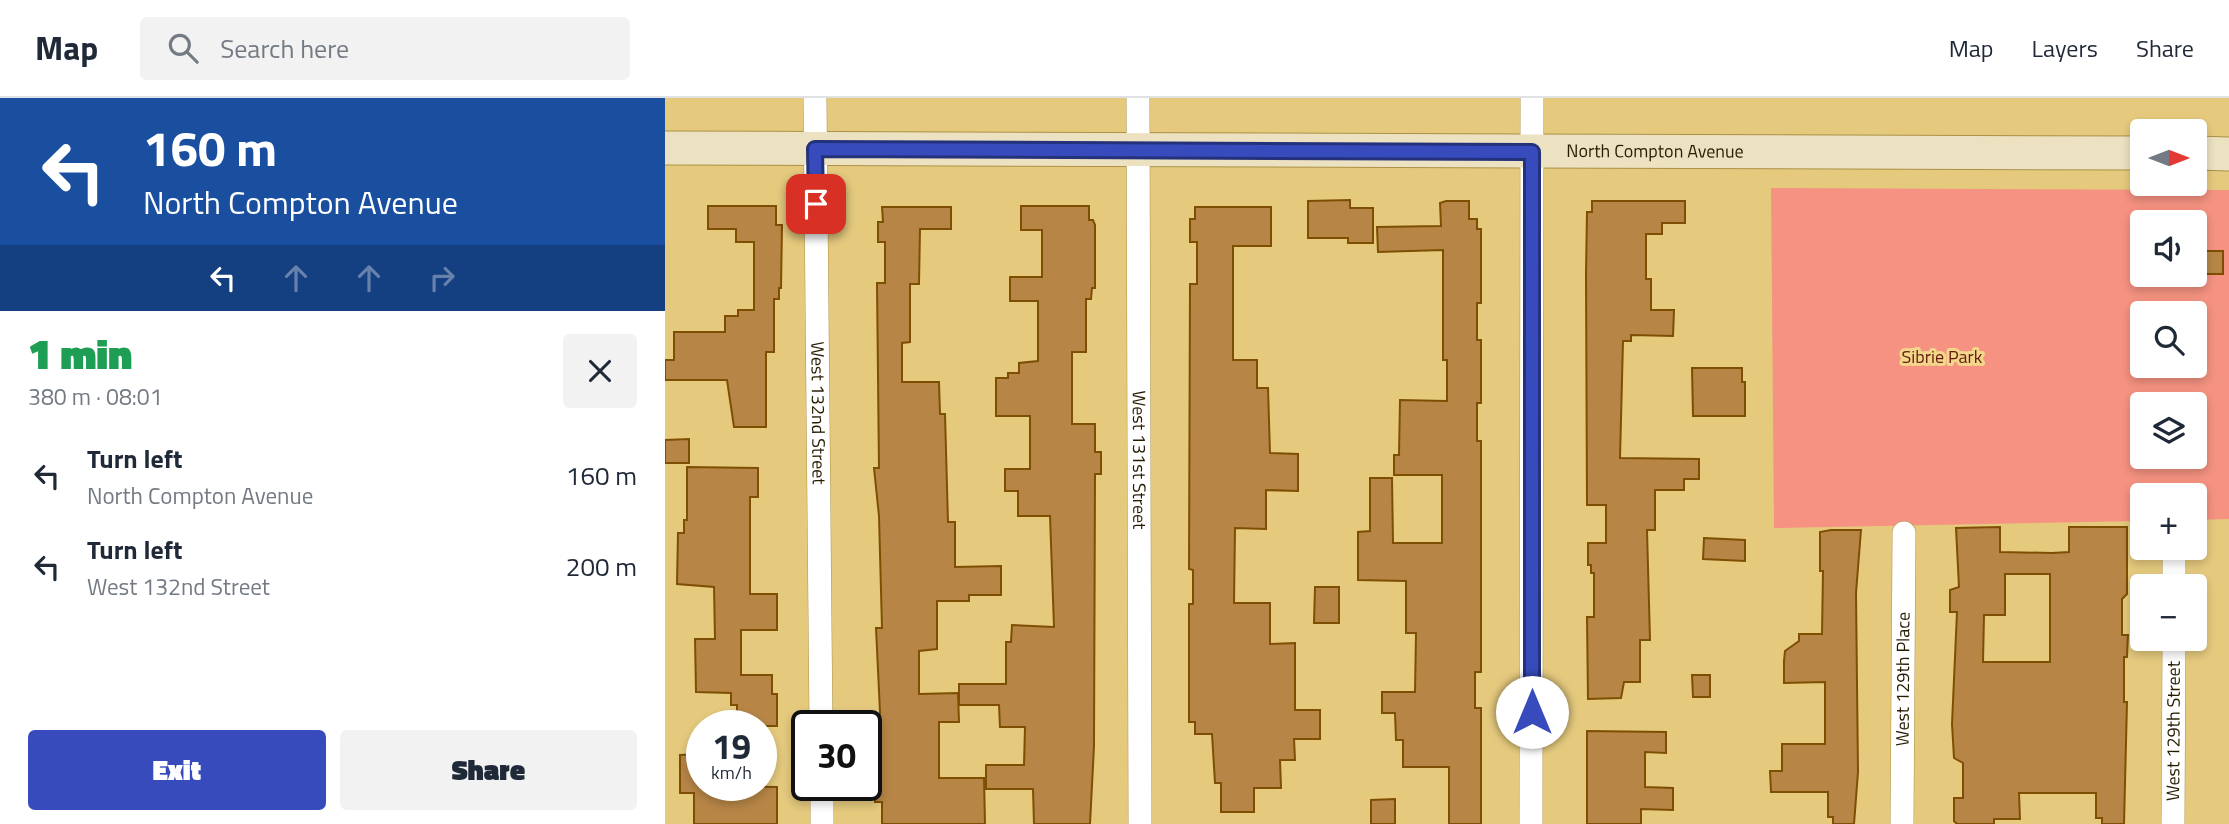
<!DOCTYPE html>
<html lang="en">
<head>
<meta charset="utf-8">
<style>
	:root { --surface:#fff; --page:#f2f2f3; --text:#1f2937; --muted:#747a83; --line:#e0e1e3; --accent:#384bbd }
	body { margin:0; font-family:"Titillium Web",sans-serif; background:var(--page); color:var(--text); height:100vh; display:flex; flex-direction:column; font-size:26px; white-space:nowrap }
	* { box-sizing:border-box; margin:0 }
	p { font-size:23px; color:var(--muted) }
	.icon { flex:none; width:38px; height:38px; fill:none; stroke:currentColor; stroke-width:2; stroke-linecap:round; stroke-linejoin:round }
	.map { position:relative; flex:1; overflow:hidden }
	.sheet { display:flex; flex-direction:column; background:var(--surface); width:665px }
	.sheet>* { flex:none }
	.guide { background:#1a4fa0; color:#fff; overflow:hidden }
	.needle { width:46px; rotate:90deg }
	.controls { position:absolute; left:1465px; top:21px; display:grid; gap:14px }
	.controls a { display:grid; place-items:center; width:77px; height:77px; border-radius:7px; background:var(--surface); box-shadow:0 4px 10px #0003; font-size:35px }
	.speed { position:absolute; left:21px; top:612px; display:flex; gap:14px; font-size:35px; font-weight:700; text-align:center }
	.speed>* { display:grid; place-content:center; width:91px; height:91px; border-radius:50%; background:var(--surface); box-shadow:0 4px 10px #0003; line-height:1 }
	.speed small { font-size:18px; font-weight:400 }
	.speed .limit { border:4px solid #111; border-radius:10px; background:#fff; color:#111 }
	.pin { position:absolute; display:grid; place-items:center; width:60px; height:60px; color:#fff; margin:-30px; border-radius:14px; box-shadow:0 4px 10px #0006 }
	.me { position:absolute; width:77px; margin:-38px; rotate:0deg; stroke-linejoin:round; filter:drop-shadow(0 0 5px #0008) }
	.turn { display:flex; align-items:center; gap:24px; height:147px; padding:0 28px; font-size:32px }
	.turn .icon { width:91px; height:91px; stroke-width:2.5 }
	.turn b { display:block; font-size:49px; line-height:60px }
	.lanes { display:flex; align-items:center; height:66px; padding:0 28px; background:#0003; justify-content:center; gap:35px; direction:ltr }
	.lanes .off { opacity:.35 }
	.round { display:grid; place-items:center; flex:none; width:74px; height:74px; border-radius:7px; background:var(--page) }
	.head { display:flex; align-items:center; justify-content:space-between; height:119px; padding:0 28px }
	h1 { font-size:42px; font-weight:800; line-height:52px; color:#1e9e55 }
	.primary-button { display:flex; gap:14px; margin-top:auto; padding:14px 28px }
	.primary-button a { flex:1; height:80px; border-radius:7px; background:var(--accent); color:#fff; font-size:28px; font-weight:800; line-height:80px; text-align:center }
	.primary-button a+a { background:var(--page); color:var(--text) }
	ul { padding:0; list-style:none }
	li { display:flex; align-items:center; gap:21px; height:91px; padding:0 28px }
	li div { flex:1 }
	li b { display:block; font-size:26px }
	li em { font-style:normal }
	header { display:flex; align-items:center; gap:42px; box-sizing:border-box; height:98px; padding:0 35px; background:var(--surface); border-bottom:2px solid var(--line) }
	header strong { font-size:33px }
	nav { display:flex; gap:38px; margin-inline-start:auto; font-size:24px }
	.search { width:490px; height:63px; background:var(--page); display:flex; align-items:center; gap:18px; box-sizing:border-box; padding:0 24px; border-radius:7px; color:var(--muted); font-size:26px }
	main { display:flex; flex:1; min-height:0 }
	.map>svg:first-child { display:block }
	.green { fill:#f59281; fill-rule:evenodd }
	.building { fill:#b78647; stroke:#7e4f03; stroke-width:2; fill-rule:evenodd }
	.lines { fill:none; stroke-linecap:round; stroke-linejoin:round }
	.street-casing { stroke:#ab9146; stroke-width:24 }
	.secondary-casing { stroke:#ab9146; stroke-width:35 }
	.street { stroke:#fff; stroke-width:23 }
	.secondary { stroke:#ece2c2; stroke-width:33 }
	.route-casing { stroke:#24317b; stroke-width:18 }
	.route { stroke:#384bbd; stroke-width:12 }
	.labels { text-anchor:middle; stroke-width:6; stroke-linejoin:round; paint-order:stroke }
	.street-label { font-size:18px; fill:#261c00; stroke:#f2d78a }
	.park-label { font-size:18px; fill:#65180e; stroke:#f2d78a }
</style>
</head>
<body>
<header>
<strong>Map</strong>
<div class="search"><svg class="icon" aria-label="search" viewBox="0 0 24 24"><circle cx="10" cy="10" r="6"/><path d="M15 15l6 6"/></svg>Search here</div>
<nav><a>Map</a><a>Layers</a><a>Share</a></nav>
</header>
<main>
<section class="sheet">
<div class="guide">
<div class="turn"><svg class="icon" aria-label="left" viewBox="0 0 24 24"><path d="M17 20v-9H6M10 6l-5 5 5 5"/></svg><div><b>160 m</b>North Compton Avenue</div></div>
<div class="lanes"><svg class="icon" aria-label="left" viewBox="0 0 24 24"><path d="M17 20v-9H6M10 6l-5 5 5 5"/></svg><svg class="icon off" aria-label="ahead" viewBox="0 0 24 24"><path d="M12 20V5M6 11l6-6 6 6"/></svg><svg class="icon off" aria-label="ahead" viewBox="0 0 24 24"><path d="M12 20V5M6 11l6-6 6 6"/></svg><svg class="icon off" aria-label="right" viewBox="0 0 24 24"><path d="M7 20v-9h11M14 6l5 5-5 5"/></svg></div>
</div>
<div class="head"><div><h1>1 min</h1><p>380 m · 08:01</p></div><a class="round"><svg class="icon" aria-label="close" viewBox="0 0 24 24"><path d="M6 6l12 12M18 6L6 18"/></svg></a></div>
<ul>
<li><svg class="icon" aria-label="left" viewBox="0 0 24 24"><path d="M17 20v-9H6M10 6l-5 5 5 5"/></svg><div><b>Turn left</b><p>North Compton Avenue</p></div><em>160 m</em></li>
<li><svg class="icon" aria-label="left" viewBox="0 0 24 24"><path d="M17 20v-9H6M10 6l-5 5 5 5"/></svg><div><b>Turn left</b><p>West 132nd Street</p></div><em>200 m</em></li>
</ul>
<div class="primary-button"><a>Exit</a><a>Share</a></div>
</section>
<div class="map">
<svg width="1564" height="726" viewBox="0 0 1564 726">
	<rect width="100%" height="100%" fill="#e5ca7e"/>
	<!-- green -->
	<path class="green" d="M1106 90 1564 92V421L1530 422V397H1477V423L1109 430ZM1477 124H1530V177H1477ZM1477 215H1530V268H1477ZM1477 306H1530V359H1477Z"/>
	<!-- building -->
	<g class="building">
		<path d="M685 102V110H708V145H683V140H643V103Z"/>
		<path d="M781 103H804V121H812V131H816V205H812V242H816V305H812V343H816V574H810V610H816V726H784V669H738V642H731L730 615H717V594H750L751 535H741V483L693 482V434L705 433V380H727L728 445H777V377H729V357H734L735 302 782 303V262H778V152L713 154 712 129 776 128 775 105Z"/>
		<path d="M927 103H1020V125H997V136H981V181H986V212H1009L1008 238 966 237V243H958L955 360 1034 361V381H1019V392H990V432H982L985 542H975V584H959L956 600 923 601 922 519H929V475H926V467H923V445H941V407H922L921 176 922 114H927Z"/>
		<path d="M43 108H111V127H117L116 190H114V201H109V254H101V329H69L62 282H0V262H9V234H60V218H73V212H89V144H71V131H43Z"/>
		<path d="M356 108H424V122H428L430 127V190H427L426 201H421V254H407V326H430V354H436V376H430L429 648 425 726H369L368 691H321V667H359L360 629H335L334 607H294V586H341V544H346L347 527 389 529 385 418H353V393H340V371H365V318H331V280H343V275H354V265L373 263V203H345V179H377V132H356Z"/>
		<path d="M217 109H286V131H255L254 186H245V244L237 245V284H274L275 316H280L283 424H290V469L336 468V497H304V503H272V551L254 553V596L293 595 294 624H274V680H319L320 726H217V704H210L215 614 211 530H217L214 418 209 370H214L212 185H220V144H213V124H218Z"/>
		<path d="M530 109H606V148H568V262H592V290H603L605 355 633 356V393L601 392V431L570 430 569 505H605V546L630 545V612H655V641H629L630 662H615L616 690H589V714H556V685H550L547 636H530V624H524V506H528V472L524 471 525 186H532V144H525V121H530Z"/>
		<rect x="1532" y="153" width="26" height="23"/>
		<path d="M1027 270H1077V284H1080V318H1028Z"/>
		<path d="M24 341V365H0V342Z"/>
		<path d="M22 369 93 370V399H85V496H112V532H76V577H107V596H112V628H72V607H66V595L31 594 30 541H50L49 489 12 486 13 435H19V422H22Z"/>
		<path d="M1335 429V454L1387 455 1404 454V429H1462V496L1457 501V537H1463L1462 559H1459V604H1462L1459 726H1437V720H1431V695H1354L1355 721H1329V726H1292L1289 723V700H1298V665L1289 660 1287 626 1292 514H1285V492L1294 489 1291 430ZM1340 476H1385V564H1318L1319 517H1340Z"/>
		<path d="M1166 432H1196L1191 495 1193 674 1189 726H1168V719H1163V694H1106L1105 673H1117V646H1160V584L1119 585V563L1120 553 1134 543V536H1157L1158 473H1155V434Z"/>
		<path d="M1039 440 1080 442V463L1038 461Z"/>
		<path d="M650 489H674V525H649Z"/>
		<path d="M1027 577H1045V599H1028Z"/>
		<path d="M922 633 1001 634V655L980 654V689L1008 690V712L976 711V726H922Z"/>
		<path d="M37 656V688L112 689V726H29V695H15V657Z"/>
		<path d="M730 701V726H706V702Z"/>
	</g>
	<g class="lines">
		<defs>
			<g id="street">
				<path id="s1" d="M150 0 156 628"/>
				<path id="s2" d="M473 0 475 726"/>
				<path d="M1509 488V450"/>
				<path d="M157 688V726"/>
				<path d="M866 726 867 0"/>
				<path id="s3" d="M1237 726 1239 435"/>
				<path id="s4" d="M1508 726 1509 541"/>
			</g>
			<g id="secondary">
				<path id="s5" d="M0 50 1477 55"/>
				<path d="M1530 55 1564 56"/>
			</g>
		</defs>
		<!-- street casing -->
		<use href="#street" class="street-casing"/>
		<!-- secondary casing -->
		<use href="#secondary" class="secondary-casing"/>
		<!-- street -->
		<use href="#street" class="street"/>
		<!-- secondary -->
		<use href="#secondary" class="secondary"/>
	</g>
	<g class="lines">
		<defs>
			<path id="route" d="M151 106 150 51 867 54V614"/>
		</defs>
		<!-- route casing -->
		<use href="#route" class="route-casing"/>
		<!-- route -->
		<use href="#route" class="route"/>
	</g>
	<g class="labels">
		<!-- street labels -->
		<g class="street-label">
			<text dy="6" stroke="none"><textPath href="#s5" startOffset="990">North Compton Avenue</textPath></text>
			<text dy="6" stroke="none"><textPath href="#s1" startOffset="315">West 132nd Street</textPath></text>
			<text dy="6" stroke="none"><textPath href="#s2" startOffset="362">West 131st Street</textPath></text>
			<text dy="6" stroke="none"><textPath href="#s3" startOffset="145">West 129th Place</textPath></text>
			<text dy="6" stroke="none"><textPath href="#s4" startOffset="93">West 129th Street</textPath></text>
		</g>
		<!-- park labels -->
		<g class="park-label">
			<text x="1277" y="265">Sibrie Park</text>
		</g>
	</g>
</svg>
<div class="controls">
<a><svg class="needle" viewBox="-14 -14 28 28"><path d="M0-13l5 13h-10z" fill="#e53935"/><path d="M0 13l5-13h-10z" fill="#747a83"/></svg></a>
<a><svg class="icon" aria-label="sound" viewBox="0 0 24 24"><path d="M4 9h4l5-4v14l-5-4H4zM17 9q2 3 0 6"/></svg></a>
<a><svg class="icon" aria-label="search" viewBox="0 0 24 24"><circle cx="10" cy="10" r="6"/><path d="M15 15l6 6"/></svg></a>
<a><svg class="icon" aria-label="layers" viewBox="0 0 24 24"><path d="M12 4l9 5-9 5-9-5zM3 14l9 5 9-5"/></svg></a>
<a>+</a>
<a>−</a>
</div>
<div class="speed"><div>19<small>km/h</small></div><div class="limit">30</div></div>
<div class="pin" style="left:151px;top:106px;background:#d93025"><svg class="icon" aria-label="arrive" viewBox="0 0 24 24"><path d="M6 21V4h12l-3 4 3 4H6"/></svg></div>
<svg class="me" style="left:867px;top:614px" viewBox="-20 -20 40 40"><circle r="19" fill="#fff"/><path d="M0-13L10 11 0 6-10 11z" fill="#384bbd"/></svg>
</div>
</main>
</body>
</html>
